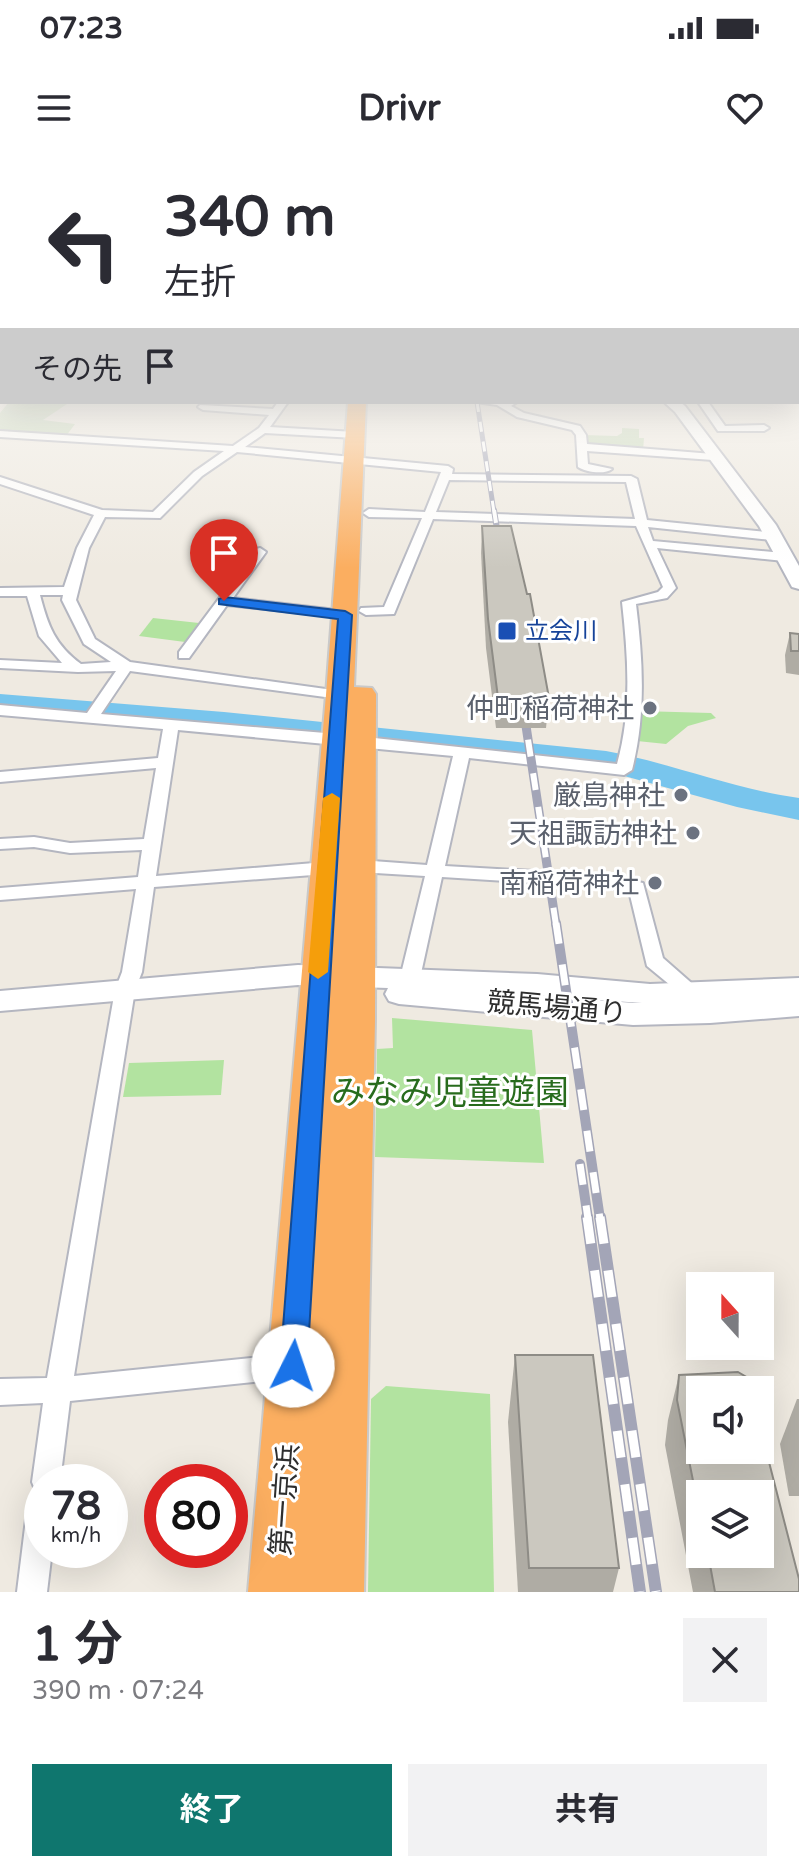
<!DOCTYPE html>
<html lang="ja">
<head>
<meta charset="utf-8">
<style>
	:root { --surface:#fff; --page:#f2f2f3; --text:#2b2b33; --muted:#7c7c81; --accent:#0f766e }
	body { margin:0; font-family:"Varela Round","Noto Sans JP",sans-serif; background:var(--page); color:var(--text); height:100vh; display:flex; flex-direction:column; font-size:30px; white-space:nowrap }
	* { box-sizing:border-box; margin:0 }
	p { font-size:26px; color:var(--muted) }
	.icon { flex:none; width:44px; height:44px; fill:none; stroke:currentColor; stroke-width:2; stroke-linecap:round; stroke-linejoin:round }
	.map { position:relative; height:1432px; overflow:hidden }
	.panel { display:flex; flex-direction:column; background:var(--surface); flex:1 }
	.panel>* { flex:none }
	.guide { position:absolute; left:0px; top:0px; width:800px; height:244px; box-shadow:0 8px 32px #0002; background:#fff; color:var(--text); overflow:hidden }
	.needle { width:52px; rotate:339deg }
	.controls { position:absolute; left:686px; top:1112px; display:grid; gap:16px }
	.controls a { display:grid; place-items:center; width:88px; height:88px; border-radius:0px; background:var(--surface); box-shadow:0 8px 32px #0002; font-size:40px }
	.speed { position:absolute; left:24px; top:1304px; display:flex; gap:16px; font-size:40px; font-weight:700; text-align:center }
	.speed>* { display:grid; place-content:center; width:104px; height:104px; border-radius:50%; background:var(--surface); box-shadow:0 8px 32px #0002; line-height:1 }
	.speed small { font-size:20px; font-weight:400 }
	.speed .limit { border:12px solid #d22; background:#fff; color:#111 }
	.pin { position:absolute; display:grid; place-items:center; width:68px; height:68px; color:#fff; margin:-82px -34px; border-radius:50% 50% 50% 0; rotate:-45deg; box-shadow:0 0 8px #0007 }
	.pin .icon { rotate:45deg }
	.me { position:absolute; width:88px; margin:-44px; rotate:4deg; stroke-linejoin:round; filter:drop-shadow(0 0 6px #0008) }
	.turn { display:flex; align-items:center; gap:28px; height:168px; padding:0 32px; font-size:36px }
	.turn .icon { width:104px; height:104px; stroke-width:2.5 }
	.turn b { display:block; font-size:56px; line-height:68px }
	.then { display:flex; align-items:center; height:76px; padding:0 32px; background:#0003; gap:16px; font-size:30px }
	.round { display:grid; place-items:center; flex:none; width:84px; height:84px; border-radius:0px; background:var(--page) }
	.overview { display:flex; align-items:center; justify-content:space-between; height:136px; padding:0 32px }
	h1 { font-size:48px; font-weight:700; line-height:60px }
	.action { display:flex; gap:16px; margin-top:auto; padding:16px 32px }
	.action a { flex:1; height:92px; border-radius:0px; background:var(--accent); color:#fff; font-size:32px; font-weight:700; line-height:92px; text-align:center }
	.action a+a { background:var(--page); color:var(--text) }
	.status { display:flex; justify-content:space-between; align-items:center; height:56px; padding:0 40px; background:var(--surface); direction:ltr }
	.status svg { height:22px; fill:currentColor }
	header { display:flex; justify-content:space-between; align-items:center; height:104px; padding:0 32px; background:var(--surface); font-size:36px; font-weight:700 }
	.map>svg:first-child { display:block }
	.green { fill:#b2e3a0 }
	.cemetery { fill:#c6d8b9 }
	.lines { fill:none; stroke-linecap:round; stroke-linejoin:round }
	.river { fill:#78c5ed; fill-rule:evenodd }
	.street-casing { stroke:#b4b6c0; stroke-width:4 }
	.secondary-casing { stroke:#b4b6c0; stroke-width:4 }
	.highway-casing { stroke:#c9c9c9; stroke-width:4 }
	.street { fill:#fff; fill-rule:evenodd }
	.secondary { fill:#fff; fill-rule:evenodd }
	.highway { fill:#fbae60; fill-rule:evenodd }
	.rail-far4-casing { stroke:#a3a5b7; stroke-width:5 }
	.rail-far3-casing { stroke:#a3a5b7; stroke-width:6 }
	.rail-far2-casing { stroke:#a3a5b7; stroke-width:9 }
	.rail-far1-casing { stroke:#a3a5b7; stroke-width:10 }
	.rail-casing { stroke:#a3a5b7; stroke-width:12 }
	.rail-far4 { stroke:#fff; stroke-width:3; stroke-dasharray:10; stroke-linecap:butt }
	.rail-far3 { stroke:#fff; stroke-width:4; stroke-dasharray:13; stroke-linecap:butt }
	.rail-far2 { stroke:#fff; stroke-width:6; stroke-dasharray:17; stroke-linecap:butt }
	.rail-far1 { stroke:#fff; stroke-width:7; stroke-dasharray:21; stroke-linecap:butt }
	.rail { stroke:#fff; stroke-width:9; stroke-dasharray:27; stroke-linecap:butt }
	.wall { fill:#afaca4; fill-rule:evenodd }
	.building { fill:#cbc8bf; stroke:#8e8c86; stroke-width:2 }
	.route { fill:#1a73e8; stroke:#114b97; stroke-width:2 }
	.slow { fill:#f59e0b }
	.transit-dot { fill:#1a4fb4; stroke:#fff; stroke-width:3 }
	.worship-dot { fill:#6b7280; stroke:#fff; stroke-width:3 }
	.labels { text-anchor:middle; stroke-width:6; stroke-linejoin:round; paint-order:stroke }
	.far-transit-label { font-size:24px; fill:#164399; stroke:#fff; text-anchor:start }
	.worship-label { font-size:28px; fill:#5b616d; stroke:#fff; text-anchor:end }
	.street-label { font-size:28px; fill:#2e2e2e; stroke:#fff }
	.near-park-label { font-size:34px; fill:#286c1d; stroke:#fff }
</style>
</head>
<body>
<div class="status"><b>07:23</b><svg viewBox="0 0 49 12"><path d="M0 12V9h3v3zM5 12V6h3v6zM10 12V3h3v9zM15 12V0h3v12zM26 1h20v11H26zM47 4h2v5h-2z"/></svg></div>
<header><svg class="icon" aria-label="menu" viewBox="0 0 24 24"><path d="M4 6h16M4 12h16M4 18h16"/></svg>Drivr<svg class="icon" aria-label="heart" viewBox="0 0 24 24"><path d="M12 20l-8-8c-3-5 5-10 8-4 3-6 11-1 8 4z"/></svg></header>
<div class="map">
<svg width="799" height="1432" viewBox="0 0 799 1432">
	<rect width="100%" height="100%" fill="#efeae1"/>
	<!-- green -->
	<g class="green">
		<path d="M153 458 199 463 185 482 139 476Z"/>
		<path d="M640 551 711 553 716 558 688 566 666 584 637 581Z"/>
		<path d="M392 858 532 870 544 1003 375 997 377 889 393 888Z"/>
		<path d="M224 900 221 935 123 937 129 903Z"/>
		<path d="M386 1226 490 1234 494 1432H368L371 1239Z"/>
	</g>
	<!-- cemetery -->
	<g class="cemetery">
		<path d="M9 242H70L43 260 75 264 66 276 0 271V253Z"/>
		<path d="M622 268 639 269V278H644L643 291 587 286 585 275 617 276 622 273Z"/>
	</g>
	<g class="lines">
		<!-- river -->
		<path class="river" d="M0 534 224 552 606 591C671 603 733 629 799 638V660L737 647 606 611 224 572 0 552Z"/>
		<defs>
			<g id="street">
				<path d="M278 242H288L270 267 355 272 360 275 355 278 265 273 245 287 448 306 453 309 452 314 631 316 637 319 647 360 776 373 778 376 772 380 648 367 653 381 784 393 790 397 784 401 657 388 676 428 667 438 636 444C643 501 646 555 632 610L624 615 469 598 445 706 603 715 643 723 663 798 704 834 701 839H687L647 806 629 731 603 727 442 717 420 818 417 823H403L400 818 425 716 359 712 350 706 359 700 427 705 453 596 178 570 156 716 326 702 335 708 326 714 154 727 142 812 135 830 74 1216 291 1194 300 1197 304 1206 300 1215 291 1218 70 1241 60 1322H42V1335L36 1332 32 1322 43 1243 0 1245V1219L47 1218 115 830 122 812 136 729 0 740V728L138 717 142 690 70 693 34 687 0 689V679L34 677 70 683 144 679 156 608 0 622V612L158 598 163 569 0 555V545L87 553 116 511 78 512 0 508V500L62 503 39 476 27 436H0V428L64 427 77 388 94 355 0 324V317L102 350 153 352 194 312 224 291 0 277V271L233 286 259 268 269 255 203 250 198 247 200 245 273 249ZM237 292 441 312 425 352 369 349 363 353 369 357 422 358 384 447 361 448 359 451 366 455 394 454 433 359 636 366 663 427 658 432 622 442C628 497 632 551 617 604L337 574 101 554 130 511 340 539 347 535 340 531 130 502 95 479 76 440 89 388 105 357 160 358 202 316ZM449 320 626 322 635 359 436 352ZM40 435H63L62 440 84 484 111 502 81 504C55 485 48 466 40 435Z"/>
				<path d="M476 242H517L511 246 524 253 580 266 586 275 587 284 713 294 718 297 713 300 587 291 588 304 612 309C605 315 585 312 578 307L576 275 572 270 517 257 497 245Z"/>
				<path d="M698 242H708L725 266 764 265 769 268 764 271H718Z"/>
				<path d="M260 388 266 392 233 438 345 451 350 452V458L227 445 189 498H179V492L256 389Z"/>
				<path d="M42 1336V1390H52L47 1432H17L27 1351 32 1341Z"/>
			</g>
			<g id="secondary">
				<path d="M664 242H680L685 246 776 365 799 406V429L792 427 759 366 675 252Z"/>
				<path d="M298 805 537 814 650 824 799 818V856L710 863 633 865 399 844 389 841 385 834 388 828 298 825 0 851V831ZM505 833 642 843H633Z"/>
			</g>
			<path id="highway" d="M348 242H366L354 527 372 528 376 534 375 859 364 1432H306L340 758 306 1432H248L326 535Z"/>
		</defs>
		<!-- street casing -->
		<use href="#street" class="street-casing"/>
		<!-- secondary casing -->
		<use href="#secondary" class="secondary-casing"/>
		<!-- highway casing -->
		<use href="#highway" class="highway-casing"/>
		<!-- street -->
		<use href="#street" class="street"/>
		<!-- secondary -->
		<use href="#secondary" class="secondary"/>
		<!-- highway -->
		<use href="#highway" class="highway"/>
		<defs>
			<path id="rail-far4" d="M477 242 494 352"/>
			<path id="rail-far3" d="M494 350 500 388"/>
			<path id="rail-far2" d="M523 546 556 765"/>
			<g id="rail-far1">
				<path d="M556 763 600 1059"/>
				<path d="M580 1004 588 1059"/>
			</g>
			<g id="rail">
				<path d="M587 1057 640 1432"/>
				<path d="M600 1057 656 1432"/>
			</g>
		</defs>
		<!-- rail-far4 casing -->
		<use href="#rail-far4" class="rail-far4-casing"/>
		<!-- rail-far3 casing -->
		<use href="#rail-far3" class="rail-far3-casing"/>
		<!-- rail-far2 casing -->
		<use href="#rail-far2" class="rail-far2-casing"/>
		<!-- rail-far1 casing -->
		<use href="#rail-far1" class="rail-far1-casing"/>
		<!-- rail casing -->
		<use href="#rail" class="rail-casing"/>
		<!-- rail-far4 -->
		<use href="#rail-far4" class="rail-far4"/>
		<!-- rail-far3 -->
		<use href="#rail-far3" class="rail-far3"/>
		<!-- rail-far2 -->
		<use href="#rail-far2" class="rail-far2"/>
		<!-- rail-far1 -->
		<use href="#rail-far1" class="rail-far1"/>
		<!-- rail -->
		<use href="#rail" class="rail"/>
	</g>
	<!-- wall -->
	<g class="wall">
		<path d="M482 366 549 538 546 568H496L486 488 481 393Z"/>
		<path d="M790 473 799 474V515L786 513 785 495Z"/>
		<path d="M515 1195 619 1408 613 1432H518L508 1262Z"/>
		<path d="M679 1215 799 1432H693L665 1285 668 1260ZM700 1334 760 1394H700Z"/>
		<path d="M797 1239H799V1336H789L780 1284Z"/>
	</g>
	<!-- building -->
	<g class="building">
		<path d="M482 366H511L527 434H530L549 538H498L488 459Z"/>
		<path d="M790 473 799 474V491H791Z"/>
		<path d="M515 1195H593L619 1408H529Z"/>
		<path d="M738 1212 748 1218 751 1230H700V1290H760V1267L799 1419V1432H715L708 1394H760V1334H700V1356L677 1240 679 1215Z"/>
	</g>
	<!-- sky -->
	<linearGradient id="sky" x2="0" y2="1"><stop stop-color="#7bbbea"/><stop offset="0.51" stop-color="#f8f6f2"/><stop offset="1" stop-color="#f8f6f2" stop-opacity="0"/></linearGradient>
	<rect width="799" height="408" fill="url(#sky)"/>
	<!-- route -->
	<path class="route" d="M224 437 345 451 352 455 307 1206 303 1215 293 1218 284 1215 280 1206 338 459 219 444V439Z"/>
	<!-- slow -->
	<path class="slow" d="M332 633 340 638 328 812 318 819 308 812 323 638Z"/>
	<!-- markers -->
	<rect class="transit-dot" x="497" y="461" width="20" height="20" rx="4"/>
	<g class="worship-dot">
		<circle cx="650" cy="548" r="8"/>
		<circle cx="681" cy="635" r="8"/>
		<circle cx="693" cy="673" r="8"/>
		<circle cx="655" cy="723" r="8"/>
	</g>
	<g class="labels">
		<!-- far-transit labels -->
		<g class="far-transit-label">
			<text x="525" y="479">立会川</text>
		</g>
		<!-- worship labels -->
		<g class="worship-label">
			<text x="634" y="558">仲町稲荷神社</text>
			<text x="665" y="645">厳島神社</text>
			<text x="677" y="683">天祖諏訪神社</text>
			<text x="639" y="733">南稲荷神社</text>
		</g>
		<!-- street labels -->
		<g class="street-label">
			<text transform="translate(557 847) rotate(5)" y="10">競馬場通り</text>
			<text transform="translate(284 1340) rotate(-86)" y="10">第一京浜</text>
		</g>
		<!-- near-park labels -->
		<g class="near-park-label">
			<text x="450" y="944">みなみ児童遊園</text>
		</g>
	</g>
</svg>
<div class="controls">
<a><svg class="needle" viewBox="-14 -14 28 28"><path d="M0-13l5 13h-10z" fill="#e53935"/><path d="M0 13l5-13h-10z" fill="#7c7c81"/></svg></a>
<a><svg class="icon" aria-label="sound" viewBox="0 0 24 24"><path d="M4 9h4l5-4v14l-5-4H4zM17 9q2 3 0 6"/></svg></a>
<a><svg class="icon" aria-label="layers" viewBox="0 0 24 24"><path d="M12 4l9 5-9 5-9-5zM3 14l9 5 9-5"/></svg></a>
</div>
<div class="speed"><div>78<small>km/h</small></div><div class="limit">80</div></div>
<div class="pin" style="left:224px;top:441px;background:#d93025"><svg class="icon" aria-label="arrive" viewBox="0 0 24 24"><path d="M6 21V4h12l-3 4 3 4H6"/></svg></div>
<svg class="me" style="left:293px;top:1206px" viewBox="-20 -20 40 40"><circle r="19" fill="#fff"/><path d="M0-13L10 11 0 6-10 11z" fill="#1a73e8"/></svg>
<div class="guide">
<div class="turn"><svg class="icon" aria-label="left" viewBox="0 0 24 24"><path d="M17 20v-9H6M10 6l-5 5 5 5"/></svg><div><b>340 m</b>左折</div></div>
<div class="then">その先<svg class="icon" aria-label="arrive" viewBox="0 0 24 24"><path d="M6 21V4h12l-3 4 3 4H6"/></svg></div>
</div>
</div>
<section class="panel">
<div class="overview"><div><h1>1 分</h1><p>390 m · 07:24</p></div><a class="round"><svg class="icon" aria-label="close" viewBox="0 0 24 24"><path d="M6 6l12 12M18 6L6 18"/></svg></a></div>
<div class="action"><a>終了</a><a>共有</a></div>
</section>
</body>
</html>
